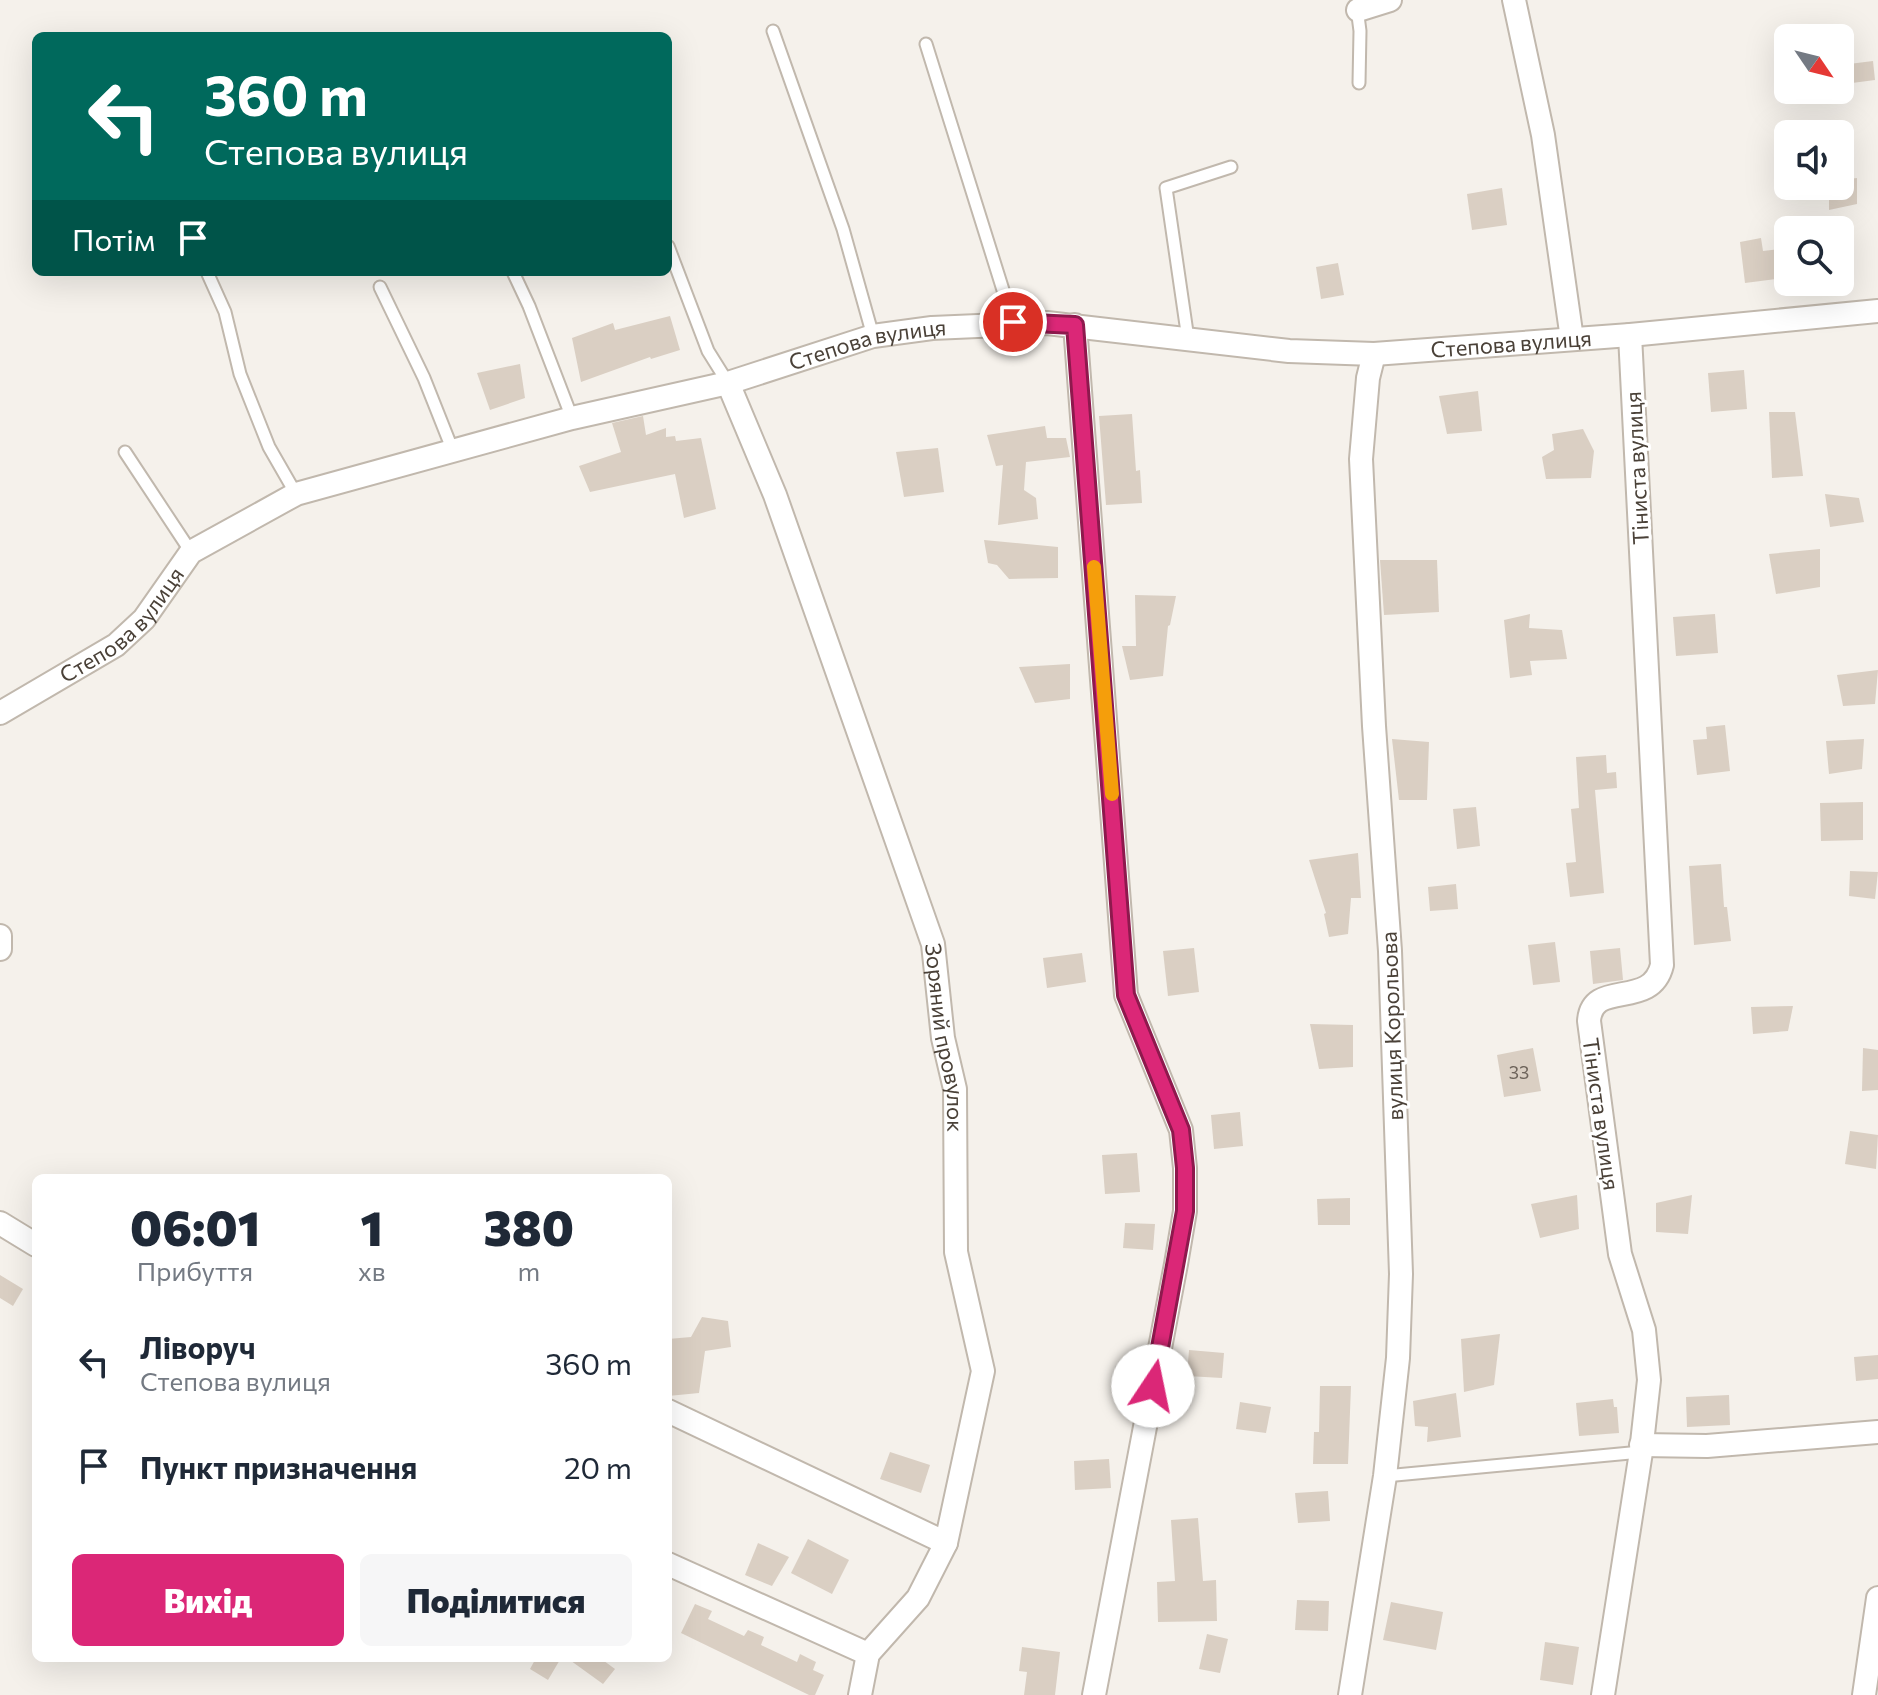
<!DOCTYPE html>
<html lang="uk">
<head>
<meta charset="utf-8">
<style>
	:root { --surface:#fff; --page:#f6f6f7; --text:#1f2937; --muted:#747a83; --accent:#db2777 }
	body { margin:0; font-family:Commissioner,sans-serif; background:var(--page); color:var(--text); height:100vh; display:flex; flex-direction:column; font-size:30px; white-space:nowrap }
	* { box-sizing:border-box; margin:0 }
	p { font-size:26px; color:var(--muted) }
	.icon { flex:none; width:44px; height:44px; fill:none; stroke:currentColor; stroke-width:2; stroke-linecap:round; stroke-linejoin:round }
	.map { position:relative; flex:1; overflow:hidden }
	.drawer { position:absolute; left:32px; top:1174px; width:640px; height:488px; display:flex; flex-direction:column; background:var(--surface); border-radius:12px; box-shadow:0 8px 32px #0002 }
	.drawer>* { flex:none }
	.top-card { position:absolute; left:32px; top:32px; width:640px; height:244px; border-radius:12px; box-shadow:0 8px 32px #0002; background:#00695c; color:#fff; overflow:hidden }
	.needle { width:52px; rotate:125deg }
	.buttons { position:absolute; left:1774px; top:24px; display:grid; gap:16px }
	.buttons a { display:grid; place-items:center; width:80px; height:80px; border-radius:12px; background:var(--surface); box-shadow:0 8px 32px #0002; font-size:40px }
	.pin { position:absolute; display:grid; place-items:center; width:68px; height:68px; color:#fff; margin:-34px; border:4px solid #fff; border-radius:50%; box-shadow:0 2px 8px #0007 }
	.me { position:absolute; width:88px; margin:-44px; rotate:11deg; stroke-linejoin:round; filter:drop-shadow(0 0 6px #0008) }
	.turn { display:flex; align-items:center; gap:28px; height:168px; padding:0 40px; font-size:36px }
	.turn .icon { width:104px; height:104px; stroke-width:2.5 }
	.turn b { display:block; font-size:56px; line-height:68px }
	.then { display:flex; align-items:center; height:76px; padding:0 40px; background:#0003; gap:16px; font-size:30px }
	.eta { display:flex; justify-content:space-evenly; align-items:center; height:136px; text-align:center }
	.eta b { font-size:48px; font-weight:800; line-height:56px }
	.button { display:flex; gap:16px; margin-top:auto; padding:16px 40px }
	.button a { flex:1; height:92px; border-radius:12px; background:var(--accent); color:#fff; font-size:32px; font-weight:800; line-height:92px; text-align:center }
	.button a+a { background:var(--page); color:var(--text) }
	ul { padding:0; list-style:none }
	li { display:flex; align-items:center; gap:24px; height:104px; padding:0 40px }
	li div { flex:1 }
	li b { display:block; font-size:30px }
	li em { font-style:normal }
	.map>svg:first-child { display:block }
	.building { fill:#dacfc3 }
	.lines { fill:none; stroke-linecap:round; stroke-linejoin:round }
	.lane-casing { stroke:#c1b8ad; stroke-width:15 }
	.street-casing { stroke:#c1b8ad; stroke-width:26 }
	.lane { stroke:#fff; stroke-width:11 }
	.street { stroke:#fff; stroke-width:22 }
	.route-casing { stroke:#8e194d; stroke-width:20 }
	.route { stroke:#db2777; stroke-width:14 }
	.slow { stroke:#f59e0b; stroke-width:14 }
	.labels { text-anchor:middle; stroke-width:6; stroke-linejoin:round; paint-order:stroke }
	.number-label { font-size:18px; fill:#6e645b }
	.street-label { font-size:22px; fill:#4a4138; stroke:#fff }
</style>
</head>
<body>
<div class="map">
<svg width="1878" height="1695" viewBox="0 0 1878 1695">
	<rect width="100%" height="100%" fill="#f5f1eb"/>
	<!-- building -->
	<g class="building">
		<path d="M1873 61 1875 80 1852 83 1849 64Z"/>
		<path d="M1857 178V204L1829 210V186H1840V180Z"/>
		<path d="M1502 188 1507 225 1472 230 1467 194Z"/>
		<path d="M1761 238 1763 251 1781 249 1784 278 1745 283 1740 242Z"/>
		<path d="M1338 263 1344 295 1321 299 1316 267Z"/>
		<path d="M670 316 680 350 651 359 650 357 581 382 572 338 613 323 615 330Z"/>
		<path d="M520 364 525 398 490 410 477 373Z"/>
		<path d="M1744 370 1747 409 1711 412 1708 373Z"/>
		<path d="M1478 391 1482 431 1447 434 1439 396Z"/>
		<path d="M1769 412H1795L1803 476 1772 478Z"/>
		<path d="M1132 414 1136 471 1140 470 1142 503 1106 505 1099 416Z"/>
		<path d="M643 416 646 435 666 428V437L675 436 676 441 701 438 716 509 684 518 675 474 590 492 579 466 621 452 612 423Z"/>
		<path d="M1045 426 1047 438H1066L1070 457 1026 462 1024 490 1036 498 1038 519 998 525 1003 465 996 466 987 435Z"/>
		<path d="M1583 429 1594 451 1591 478 1546 479 1542 457 1554 450 1552 434Z"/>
		<path d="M938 448 944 492 904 497 896 452Z"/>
		<path d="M1825 494 1859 498 1864 522 1830 527Z"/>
		<path d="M984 540 1058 547V578L1009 579 997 565 988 563Z"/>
		<path d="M1820 549V587L1776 594 1769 554Z"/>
		<path d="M1380 560H1437L1439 612 1384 615Z"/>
		<path d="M1135 595 1176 596 1170 625 1168 626 1163 676 1130 680 1122 646H1136Z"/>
		<path d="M1530 614 1529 628 1562 630 1567 659 1530 661 1532 675 1510 678 1504 620Z"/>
		<path d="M1715 614 1718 653 1676 656 1673 617Z"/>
		<path d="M1070 664V699L1035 703 1019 667Z"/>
		<path d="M1878 670 1875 704 1843 706 1837 675Z"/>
		<path d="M1725 725 1730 771 1697 775 1693 740 1707 739 1706 727Z"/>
		<path d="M1392 739 1429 742 1427 800H1399Z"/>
		<path d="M1864 739 1862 769 1829 774 1826 741Z"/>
		<path d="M1606 755 1607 773 1616 772 1617 788 1595 790 1604 893 1570 897 1566 863 1576 862 1571 809 1579 808 1576 757Z"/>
		<path d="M1863 802V840L1821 841 1820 803Z"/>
		<path d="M1476 807 1480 846 1457 849 1453 809Z"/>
		<path d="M1358 853 1361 898H1351L1348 934 1329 937 1324 914 1326 913 1309 860Z"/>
		<path d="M1721 864 1724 907H1727L1731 941 1694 945 1689 866Z"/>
		<path d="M1850 871 1878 872 1875 899 1849 896Z"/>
		<path d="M1456 884 1458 909 1430 911 1428 887Z"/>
		<path d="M1555 942 1560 982 1533 985 1528 945Z"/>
		<path d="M1194 948 1199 992 1168 996 1163 951Z"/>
		<path d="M1620 948 1623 980 1593 984 1590 951Z"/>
		<path d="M1082 953 1086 982 1047 988 1043 958Z"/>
		<path d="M1793 1006 1788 1031 1753 1034 1751 1007Z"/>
		<path d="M1310 1024 1353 1025V1067L1319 1069Z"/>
		<path d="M1533 1048 1541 1091 1504 1097 1497 1055Z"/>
		<path d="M1863 1048 1878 1050V1090L1862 1091Z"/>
		<path d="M1240 1112 1243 1146 1214 1149 1211 1115Z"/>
		<path d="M1850 1131 1878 1135 1876 1169 1845 1164Z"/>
		<path d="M1137 1153 1140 1192 1105 1194 1102 1155Z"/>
		<path d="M1577 1195 1579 1229 1540 1238 1531 1204Z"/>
		<path d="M1692 1195 1688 1234 1656 1232V1203Z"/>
		<path d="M1350 1198V1225H1318L1317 1199Z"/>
		<path d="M1125 1223 1155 1224 1153 1250 1123 1248Z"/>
		<path d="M0 1275 23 1289 13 1306 0 1298Z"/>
		<path d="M702 1317 728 1321 731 1347 705 1351 699 1393 668 1396V1339L691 1337Z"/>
		<path d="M1500 1334 1494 1385 1464 1392 1461 1339Z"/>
		<path d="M1189 1350 1224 1353 1222 1378 1187 1376Z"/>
		<path d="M1878 1355V1379L1856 1381 1854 1357Z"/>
		<path d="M1320 1386H1351L1348 1464H1313L1314 1432H1319Z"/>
		<path d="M1456 1393 1461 1437 1427 1442 1428 1427 1415 1426 1413 1401Z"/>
		<path d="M1729 1395 1730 1425 1687 1427 1686 1397Z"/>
		<path d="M1613 1399 1614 1407H1617L1619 1433 1579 1436 1576 1403Z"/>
		<path d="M1240 1402 1271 1407 1266 1433 1236 1429Z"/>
		<path d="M890 1452 930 1465 921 1493 880 1479Z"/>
		<path d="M1109 1459 1111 1488 1075 1490 1074 1461Z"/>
		<path d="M1328 1491 1330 1521 1298 1523 1295 1493Z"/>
		<path d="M1198 1518 1203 1581 1216 1580 1217 1621 1158 1622 1157 1582 1175 1581 1171 1520Z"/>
		<path d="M808 1539 849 1560 832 1594 791 1573Z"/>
		<path d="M758 1543 789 1557 772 1586 745 1575Z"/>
		<path d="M1297 1600 1329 1601 1328 1631 1295 1630Z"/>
		<path d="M1391 1602 1443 1612 1436 1650 1383 1640Z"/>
		<path d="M695 1604 712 1611 708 1619 744 1636 748 1630 764 1637 761 1645 797 1662 800 1654 816 1662 813 1670 824 1675 815 1695H809L681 1633Z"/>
		<path d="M1207 1634 1228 1639 1220 1673 1199 1669Z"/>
		<path d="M1545 1642 1579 1647 1573 1685 1540 1680Z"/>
		<path d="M1022 1647 1060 1652 1055 1695H1024L1027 1672 1019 1671Z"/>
		<path d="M536 1658H561L548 1680 530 1669Z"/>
		<path d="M567 1658H600L615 1669 603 1684Z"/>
	</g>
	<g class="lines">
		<defs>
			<g id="lane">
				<path d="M1357 8 1360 31 1359 83"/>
				<path d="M773 31 843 229 873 336"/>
				<path d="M926 44 1013 322"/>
				<path d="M668 246 708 351 728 383"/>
				<path d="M207 272 225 312 240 374 269 447 296 494"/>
				<path d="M513 272 529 306 572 418"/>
				<path d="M380 287 424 378 453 451"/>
				<path d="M1188 339 1166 188 1231 167"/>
				<path d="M125 452 191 552"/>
				<path d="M1385 1476 1641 1452"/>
			</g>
			<g id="street">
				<path d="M1514 0 1543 135 1572 339"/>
				<path d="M1358 10 1390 0"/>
				<path d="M1075 325 1126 995 1181 1130 1185 1168V1211L1176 1264 1094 1695"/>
				<path id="s1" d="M728 383 775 495 933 944 943 1038 955 1089 956 1252 983 1371 946 1543 918 1598 868 1654 860 1695"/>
				<path id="s2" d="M0 713 116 645 144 619 191 552 296 494 572 418 728 383 873 336 932 328 1047 323 1289 351 1374 354 1630 335 1878 311"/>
				<path d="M0 936V949"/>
				<path d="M0 1223 36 1245"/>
				<path d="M668 1411 946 1543"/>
				<path d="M1641 1445 1707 1446 1878 1432"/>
				<path d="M668 1564 868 1654"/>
				<path d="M1350 1695 1385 1476 1398 1358 1401 1274 1390 951 1374 726 1361 459 1368 378 1374 354"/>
				<path d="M1603 1695 1641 1452 1649 1380 1644 1330 1620 1254 1589 1021C1592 978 1651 1011 1662 965L1630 335"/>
				<path d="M1864 1695 1878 1598"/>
			</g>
		</defs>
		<!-- lane casing -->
		<use href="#lane" class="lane-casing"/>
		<!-- street casing -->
		<use href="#street" class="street-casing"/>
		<!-- lane -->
		<use href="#lane" class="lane"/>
		<!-- street -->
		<use href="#street" class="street"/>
	</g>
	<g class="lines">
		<defs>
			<path id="route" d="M1013 322 1075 325 1126 995 1181 1130 1185 1168V1211L1153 1386"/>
		</defs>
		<!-- route casing -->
		<use href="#route" class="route-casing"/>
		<!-- route -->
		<use href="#route" class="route"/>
		<!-- slow -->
		<path class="slow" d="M1094 567 1112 794"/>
	</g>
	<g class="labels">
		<!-- number labels -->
		<g class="number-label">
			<text x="1519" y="1079">33</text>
		</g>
		<!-- street labels -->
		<g class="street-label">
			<text dy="8" stroke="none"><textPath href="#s2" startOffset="1614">Степова вулиця</textPath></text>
			<text dy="8" stroke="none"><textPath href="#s2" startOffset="966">Степова вулиця</textPath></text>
			<text transform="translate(1637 468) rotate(-93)" y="8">Тіниста вулиця</text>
			<text dy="8" stroke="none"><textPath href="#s2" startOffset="152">Степова вулиця</textPath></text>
			<text transform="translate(1392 1026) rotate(-92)" y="8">вулиця Корольова</text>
			<text dy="8" stroke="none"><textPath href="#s1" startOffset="692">Зоряний провулок</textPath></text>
			<text transform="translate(1601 1114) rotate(82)" y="8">Тіниста вулиця</text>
		</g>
	</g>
</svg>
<div class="buttons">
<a><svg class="needle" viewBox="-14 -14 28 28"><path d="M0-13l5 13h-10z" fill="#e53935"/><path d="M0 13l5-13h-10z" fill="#747a83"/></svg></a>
<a><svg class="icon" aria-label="sound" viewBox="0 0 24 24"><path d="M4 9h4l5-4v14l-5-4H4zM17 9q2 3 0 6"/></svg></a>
<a><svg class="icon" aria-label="search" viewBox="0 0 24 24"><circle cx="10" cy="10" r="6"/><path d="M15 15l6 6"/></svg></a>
</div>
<div class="pin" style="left:1013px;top:322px;background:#d93025"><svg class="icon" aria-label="arrive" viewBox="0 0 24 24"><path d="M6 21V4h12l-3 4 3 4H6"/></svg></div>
<svg class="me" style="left:1153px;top:1386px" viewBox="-20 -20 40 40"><circle r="19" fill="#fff"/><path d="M0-13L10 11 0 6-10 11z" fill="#db2777"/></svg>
<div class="top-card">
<div class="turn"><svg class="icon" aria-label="left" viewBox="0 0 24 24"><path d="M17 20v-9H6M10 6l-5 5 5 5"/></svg><div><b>360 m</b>Степова вулиця</div></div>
<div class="then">Потім<svg class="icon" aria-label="arrive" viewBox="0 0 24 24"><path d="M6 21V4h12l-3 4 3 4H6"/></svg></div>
</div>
<section class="drawer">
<div class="eta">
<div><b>06:01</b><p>Прибуття</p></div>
<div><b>1</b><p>хв</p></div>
<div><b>380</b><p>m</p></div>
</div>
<ul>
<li><svg class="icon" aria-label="left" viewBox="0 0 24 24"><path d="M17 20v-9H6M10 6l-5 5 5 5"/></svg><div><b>Ліворуч</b><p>Степова вулиця</p></div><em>360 m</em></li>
<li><svg class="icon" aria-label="arrive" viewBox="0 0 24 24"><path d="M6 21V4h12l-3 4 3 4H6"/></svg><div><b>Пункт призначення</b></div><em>20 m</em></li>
</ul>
<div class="button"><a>Вихід</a><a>Поділитися</a></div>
</section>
</div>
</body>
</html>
